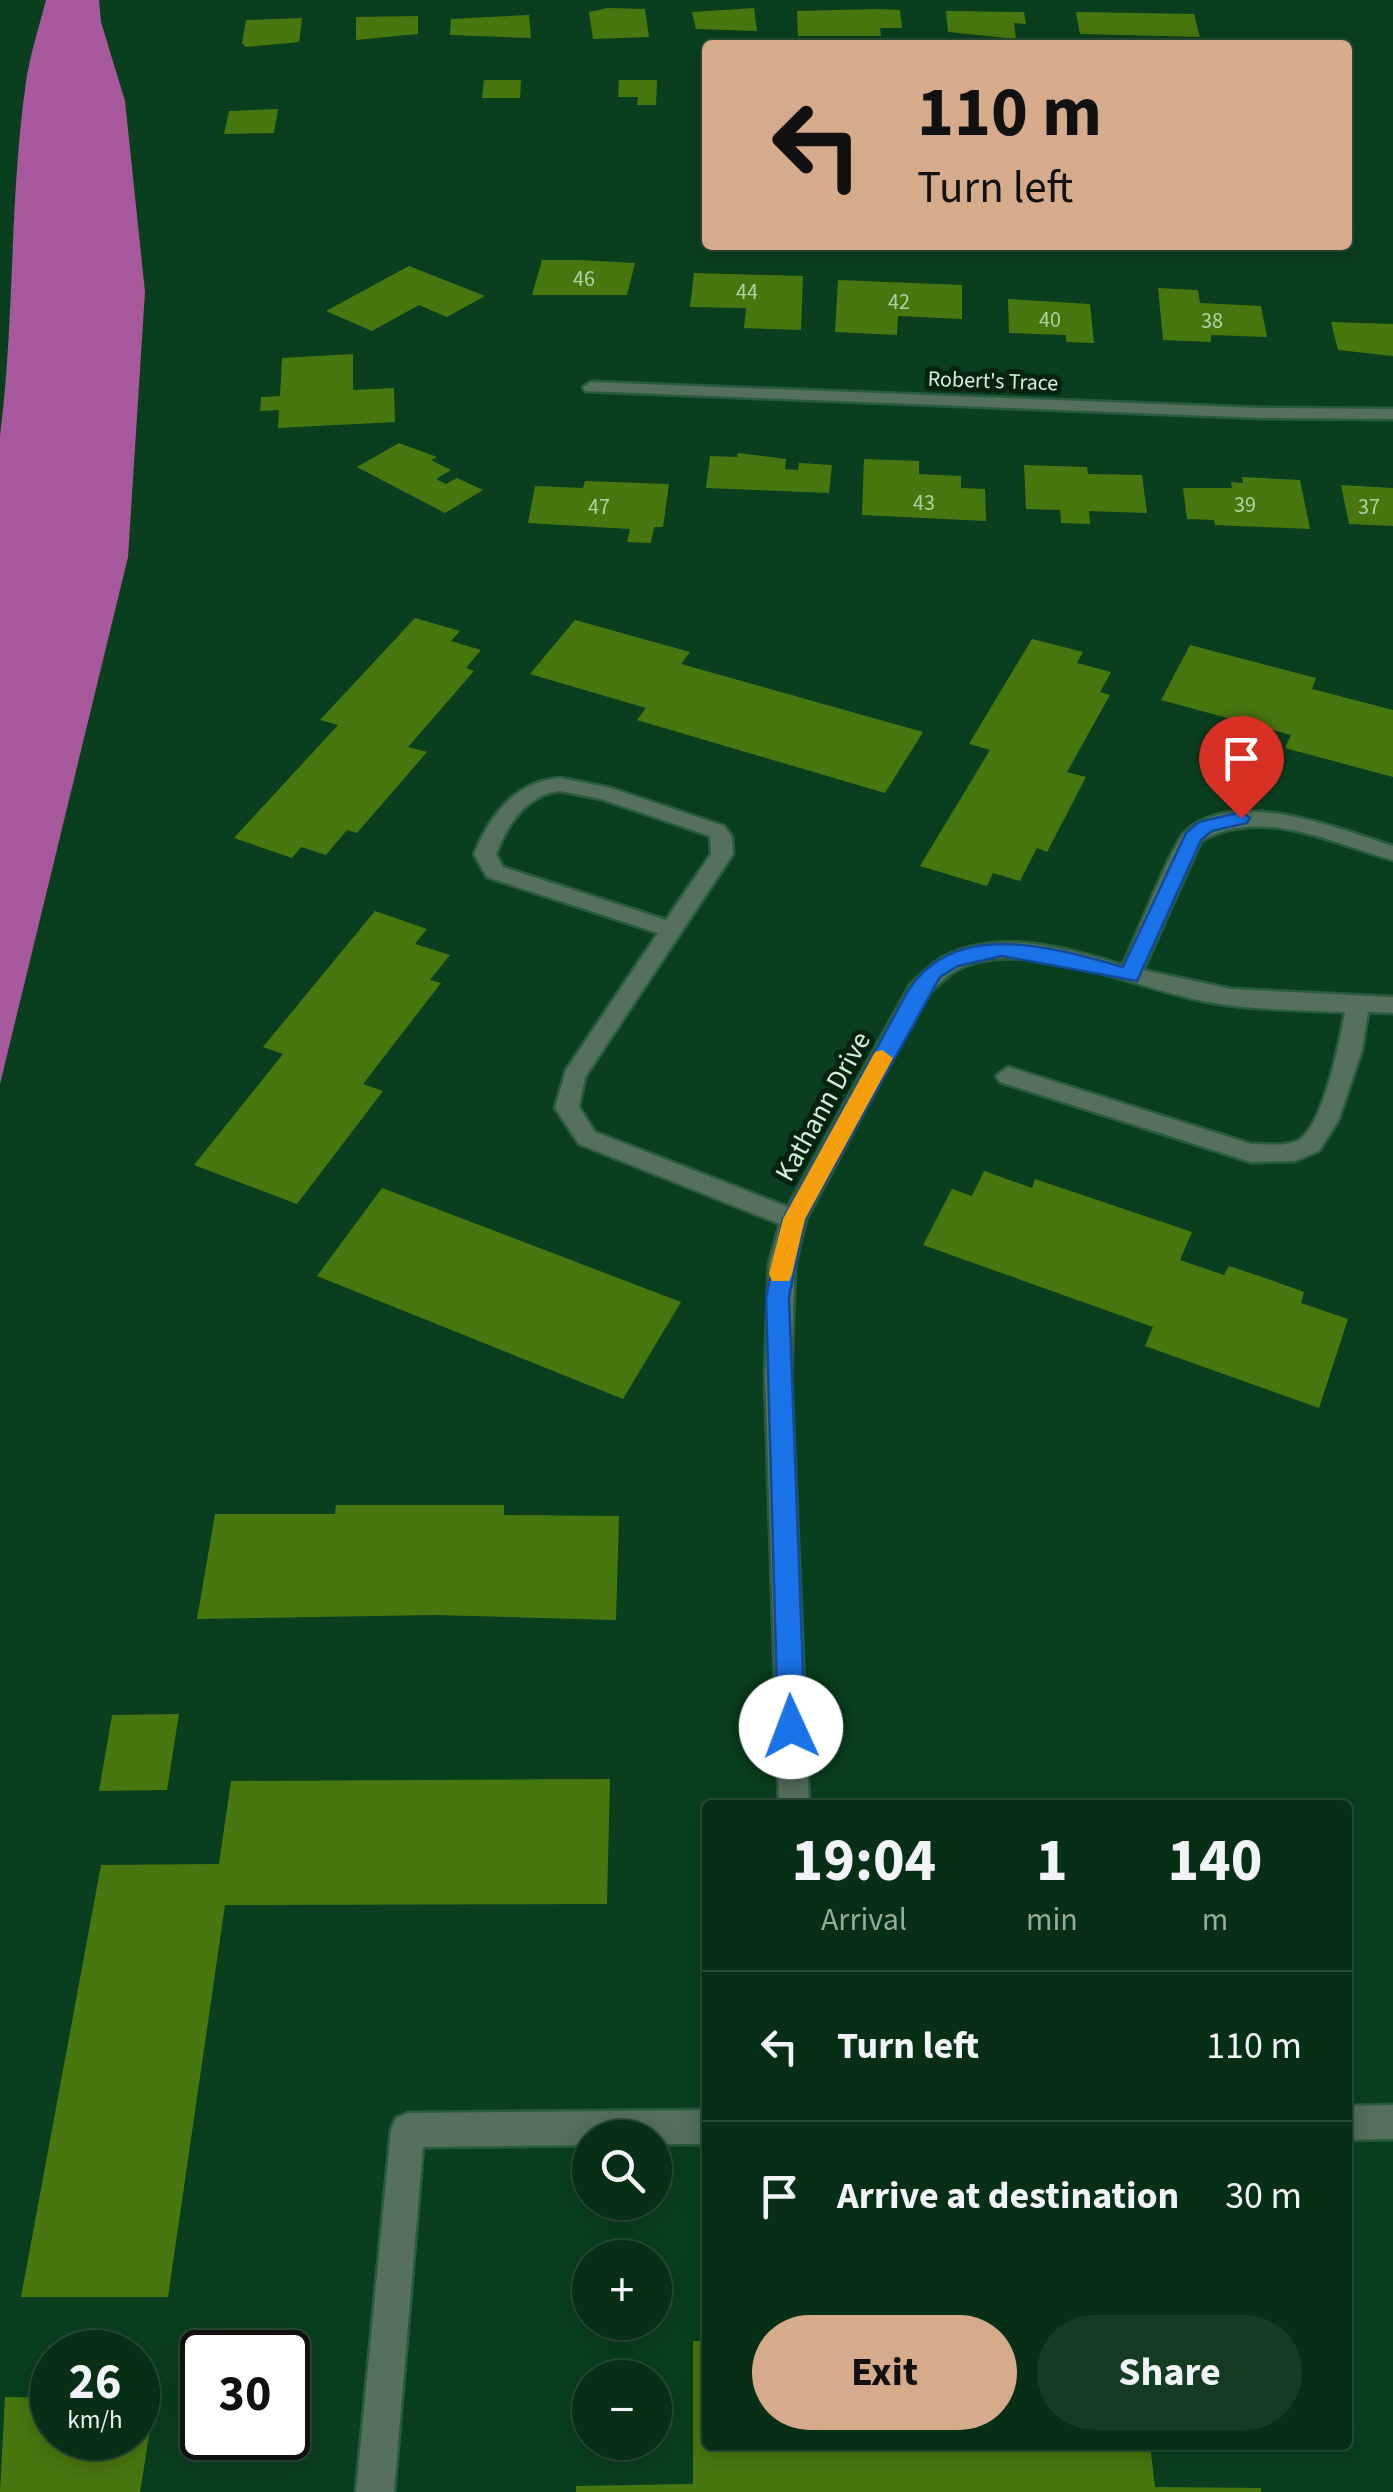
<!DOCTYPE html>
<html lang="en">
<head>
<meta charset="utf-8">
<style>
	:root { --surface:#072f16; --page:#153b23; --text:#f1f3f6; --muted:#98a9a1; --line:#284a35; --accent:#d6ab8b }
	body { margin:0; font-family:"Source Sans 3",sans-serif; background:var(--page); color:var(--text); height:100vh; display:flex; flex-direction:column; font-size:38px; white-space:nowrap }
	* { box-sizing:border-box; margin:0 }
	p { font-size:32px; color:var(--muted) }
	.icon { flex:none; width:55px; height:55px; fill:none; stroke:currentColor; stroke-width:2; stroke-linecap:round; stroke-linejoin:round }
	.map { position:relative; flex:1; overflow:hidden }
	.panel { position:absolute; left:702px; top:1800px; width:650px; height:650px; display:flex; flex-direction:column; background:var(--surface); border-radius:10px; box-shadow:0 5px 25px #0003,0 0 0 2px var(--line) }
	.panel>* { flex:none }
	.hud { position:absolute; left:702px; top:40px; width:650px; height:210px; border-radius:10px; box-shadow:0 5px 25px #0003,0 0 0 2px var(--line); background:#d6ab8b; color:#111; overflow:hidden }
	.buttons { position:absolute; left:572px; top:2120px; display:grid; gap:20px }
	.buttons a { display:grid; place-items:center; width:100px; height:100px; border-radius:50%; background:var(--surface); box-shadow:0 5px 25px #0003,0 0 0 2px var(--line); font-size:50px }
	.speed { position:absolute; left:30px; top:2330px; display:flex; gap:20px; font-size:50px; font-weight:700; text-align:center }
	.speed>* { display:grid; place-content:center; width:130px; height:130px; border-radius:50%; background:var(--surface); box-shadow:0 5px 25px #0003,0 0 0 2px var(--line); line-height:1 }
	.speed small { font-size:25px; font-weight:400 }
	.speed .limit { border:5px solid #111; border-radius:15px; background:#fff; color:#111 }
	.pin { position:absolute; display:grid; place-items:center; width:85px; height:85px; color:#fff; margin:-102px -42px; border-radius:50% 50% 50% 0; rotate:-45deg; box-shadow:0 0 10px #0007 }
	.pin .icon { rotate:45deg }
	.me { position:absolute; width:110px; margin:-55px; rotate:358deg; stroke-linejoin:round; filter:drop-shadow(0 0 8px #0008) }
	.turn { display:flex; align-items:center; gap:35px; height:210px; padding:0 50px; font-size:45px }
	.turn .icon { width:130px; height:130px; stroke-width:2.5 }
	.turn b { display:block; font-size:70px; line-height:85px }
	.eta { display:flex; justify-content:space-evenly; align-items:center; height:170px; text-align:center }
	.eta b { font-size:60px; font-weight:700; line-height:70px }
	.primary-button { display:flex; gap:20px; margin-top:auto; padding:20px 50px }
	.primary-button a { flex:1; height:115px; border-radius:60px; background:var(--accent); color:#111; font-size:40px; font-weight:700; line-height:115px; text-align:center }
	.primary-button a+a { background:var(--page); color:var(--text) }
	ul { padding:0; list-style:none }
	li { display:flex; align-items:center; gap:30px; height:150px; padding:0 50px; border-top:2px solid var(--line) }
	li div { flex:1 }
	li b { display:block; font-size:38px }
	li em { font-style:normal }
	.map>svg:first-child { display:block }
	.water { fill:#a8599e }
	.building { fill:#49770f }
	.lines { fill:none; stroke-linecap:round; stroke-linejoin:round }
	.minor-casing { stroke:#295c3c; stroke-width:5 }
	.minor { fill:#55705c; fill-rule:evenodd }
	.route { fill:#1a73e8; stroke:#114b97; stroke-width:2.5 }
	.slow { fill:#f59e0b }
	.labels { text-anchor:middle; stroke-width:10; stroke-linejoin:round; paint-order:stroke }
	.number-label { font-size:22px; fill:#afd3a6 }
	.far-street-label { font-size:22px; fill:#d1f2d8; stroke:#062210 }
	.street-label { font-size:28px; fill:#d1f2d8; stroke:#062210 }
</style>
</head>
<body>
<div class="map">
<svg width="1393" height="2492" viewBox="0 0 1393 2492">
	<rect width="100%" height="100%" fill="#093f1e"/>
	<!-- water -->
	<path class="water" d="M46 0H99L101 22 125 101 145 292 128 557 0 1084V436C15 319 9 200 26 82 30 55 39 27 46 0Z"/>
	<!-- building -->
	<g class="building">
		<path d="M608 8 645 9 649 37 593 39 589 12Z"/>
		<path d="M754 8 757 31 696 29 692 12Z"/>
		<path d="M877 9 900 10 902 28H880L881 36H798L797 11Z"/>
		<path d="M946 11 1024 12 1026 24 1014 23 1016 39 948 32Z"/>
		<path d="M1076 12 1194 14 1200 37 1080 34Z"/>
		<path d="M529 15 531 38 450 35 451 19Z"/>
		<path d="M418 16V34L356 40V17Z"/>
		<path d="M302 18 299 42 246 47 242 43 246 20Z"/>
		<path d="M484 80H521L520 98H482Z"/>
		<path d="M619 80H657L656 105H637L638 97H618Z"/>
		<path d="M278 109 274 133 224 134 229 111Z"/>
		<path d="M542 260H579L635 263 627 295H532Z"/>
		<path d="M409 266 485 296 447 317 419 305 372 331 326 311Z"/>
		<path d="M694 273 803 276 801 330 744 328 746 308 690 307Z"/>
		<path d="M838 280 962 285V319L898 316 897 335 835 332Z"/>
		<path d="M1158 288 1198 290 1200 303 1261 306 1267 337 1211 335V342L1163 340Z"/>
		<path d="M1008 299 1090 304 1094 343 1066 342V335L1009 333Z"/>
		<path d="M1331 322 1393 324V356L1338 350Z"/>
		<path d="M353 354V390L394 388 395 422 278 428 279 410 260 411 261 397 280 396 282 358Z"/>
		<path d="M399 443 437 457 431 460 451 470 436 479 446 484 457 478 483 490 445 513 357 467Z"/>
		<path d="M738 453 786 459 785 469 798 470 799 463 832 465 829 493 706 488 710 456 737 457Z"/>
		<path d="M864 459 919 461V474L961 476V488L985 489 986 521 862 515Z"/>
		<path d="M1024 465 1087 467 1088 474 1142 475 1147 513 1089 511 1090 524 1061 523 1060 510 1026 509Z"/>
		<path d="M1242 477 1300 480 1310 529 1215 525 1214 520 1187 519 1183 488H1232L1231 482 1243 483Z"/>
		<path d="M585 481 669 484 663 527H654L651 543 627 542 630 529 528 523 535 486 583 488Z"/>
		<path d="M1341 485 1393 488V526L1349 524Z"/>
		<path d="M415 618 460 631 451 641 481 650 466 668 474 671 408 747 427 752 357 833 347 830 326 855 301 847 292 858 234 838 338 725 320 720Z"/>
		<path d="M575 620 690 652 681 664 923 732 885 793 637 720 646 708 530 674Z"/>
		<path d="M1032 639 1083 652 1077 663 1111 672 1100 692 1110 695 1067 772 1086 777 1047 852 1037 848 1020 881 993 873 987 886 920 866 990 750 969 744Z"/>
		<path d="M1190 645 1316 678 1312 689 1393 710V777L1285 748 1291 735 1161 700Z"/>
		<path d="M375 911 427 929 415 944 450 955 430 980 441 983 363 1084 383 1091 297 1204 194 1165 283 1054 263 1047Z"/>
		<path d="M984 1171 1032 1188 1035 1179 1192 1232 1180 1260 1224 1275 1229 1266 1268 1279 1304 1292 1301 1303 1348 1319 1319 1408 1145 1346 1153 1327 923 1245 952 1189 972 1196Z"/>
		<path d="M382 1188 681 1302 623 1399 317 1276Z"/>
		<path d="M336 1505H504V1515L619 1516 616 1620 435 1615 197 1619 215 1514H335Z"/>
		<path d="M179 1714 167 1790 99 1791 112 1715Z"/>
		<path d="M610 1779 607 1904 225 1905 168 2297H21L101 1865 219 1864 231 1781Z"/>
		<path d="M693 2341H708V2445H1150L1155 2487 1261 2488V2492H576V2486L693 2484Z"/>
		<path d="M5 2397 52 2398V2438H138V2398H155L140 2492H0Z"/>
	</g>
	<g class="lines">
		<defs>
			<g id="minor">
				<path d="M591 382 1263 408 1393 409V419L1263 418 585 391 583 387Z"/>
				<path d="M560 778 611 788 724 826 732 837 733 854 585 1077 579 1107 595 1132 788 1207 910 985C919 977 929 966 940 959 996 927 1066 948 1123 965 1134 942 1172 844 1185 832 1234 786 1339 829 1393 846V860C1331 843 1262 806 1201 841L1143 970 1231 989 1393 997V1013L1368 1012 1362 1050 1338 1121 1319 1151 1295 1161 1251 1162 1000 1082 996 1076 1008 1067 1251 1144C1265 1144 1287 1147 1299 1140 1324 1124 1340 1040 1345 1012 1300 1010 1253 1010 1208 1002 1139 990 1019 933 955 971 945 977 935 988 926 996L806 1219 795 1264 791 1375 809 1805H779L765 1375 769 1264 780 1224 579 1144 555 1108 566 1070 658 933 487 877 474 854C490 815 516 781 560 778ZM560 791 601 799 710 836 711 854 666 920 503 867 496 854C507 825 527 794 560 791Z"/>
				<path d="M1393 2105V2139L1348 2140V2106Z"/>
				<path d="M708 2110V2144H655V2138H590V2145L423 2147 394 2492H356L391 2130 396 2118 408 2113Z"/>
			</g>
		</defs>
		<!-- minor casing -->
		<use href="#minor" class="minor-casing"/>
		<!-- minor -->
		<use href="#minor" class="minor"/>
	</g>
	<!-- route -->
	<path class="route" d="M1241 812 1250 818 1247 823 1212 831 1201 840 1137 981 1002 956 958 966 940 977 805 1219 789 1297 805 1727 801 1736 791 1739 782 1736 778 1727 766 1297 783 1219 908 991C955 917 1054 948 1123 967L1186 833 1199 822Z"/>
	<!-- slow -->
	<path class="slow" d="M882 1050 893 1058 805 1219 792 1274 789 1281H772L769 1274 783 1219 875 1052Z"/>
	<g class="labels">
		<!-- number labels -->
		<g class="number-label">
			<text x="584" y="286">46</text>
			<text x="747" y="299">44</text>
			<text x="899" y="309">42</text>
			<text x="1050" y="327">40</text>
			<text x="1212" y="328">38</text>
			<text x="924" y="510">43</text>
			<text x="1245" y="512">39</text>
			<text x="599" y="514">47</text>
			<text x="1369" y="514">37</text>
		</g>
		<!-- far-street labels -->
		<g class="far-street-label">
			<text transform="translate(993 380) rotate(2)" y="8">Robert's Trace</text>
		</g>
		<!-- street labels -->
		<g class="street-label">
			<text transform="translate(822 1106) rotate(-61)" y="10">Kathann Drive</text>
		</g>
	</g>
</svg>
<div class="buttons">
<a><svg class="icon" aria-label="search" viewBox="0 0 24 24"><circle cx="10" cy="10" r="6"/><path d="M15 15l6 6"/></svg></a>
<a>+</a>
<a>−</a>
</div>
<div class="speed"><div>26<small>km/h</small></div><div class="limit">30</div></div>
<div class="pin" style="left:1241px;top:818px;background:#d93025"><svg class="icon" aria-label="arrive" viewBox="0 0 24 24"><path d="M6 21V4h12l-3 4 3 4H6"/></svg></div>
<svg class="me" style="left:791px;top:1727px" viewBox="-20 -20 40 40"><circle r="19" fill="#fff"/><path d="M0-13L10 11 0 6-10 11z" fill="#1a73e8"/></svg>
<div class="hud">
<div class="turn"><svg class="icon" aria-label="left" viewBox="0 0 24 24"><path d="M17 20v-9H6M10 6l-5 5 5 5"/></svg><div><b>110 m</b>Turn left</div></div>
</div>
<section class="panel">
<div class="eta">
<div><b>19:04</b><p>Arrival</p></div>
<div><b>1</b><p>min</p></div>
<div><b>140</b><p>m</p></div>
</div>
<ul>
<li><svg class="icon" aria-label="left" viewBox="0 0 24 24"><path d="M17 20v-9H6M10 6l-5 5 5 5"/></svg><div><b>Turn left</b></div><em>110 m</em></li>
<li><svg class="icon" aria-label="arrive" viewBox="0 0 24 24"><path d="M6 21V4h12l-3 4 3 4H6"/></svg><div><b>Arrive at destination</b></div><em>30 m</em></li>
</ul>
<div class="primary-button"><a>Exit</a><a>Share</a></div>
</section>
</div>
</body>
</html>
